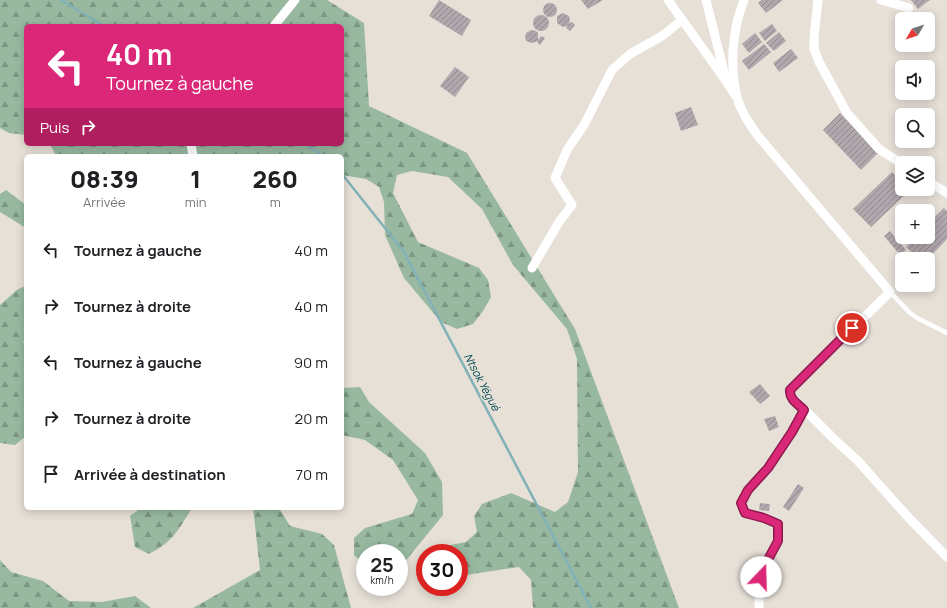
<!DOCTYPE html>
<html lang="fr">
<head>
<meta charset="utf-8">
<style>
	:root { --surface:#fff; --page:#f2f2f2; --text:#202124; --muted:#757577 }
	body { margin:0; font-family:Manrope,sans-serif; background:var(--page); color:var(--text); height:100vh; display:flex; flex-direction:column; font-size:15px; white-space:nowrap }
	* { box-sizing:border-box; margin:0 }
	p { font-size:13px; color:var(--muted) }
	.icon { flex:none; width:22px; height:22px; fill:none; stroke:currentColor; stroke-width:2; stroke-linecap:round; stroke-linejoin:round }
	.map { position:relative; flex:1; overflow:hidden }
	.sheet { position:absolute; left:24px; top:154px; width:320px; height:356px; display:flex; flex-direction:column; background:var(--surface); border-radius:6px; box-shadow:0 2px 10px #0003 }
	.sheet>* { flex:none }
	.top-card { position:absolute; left:24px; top:24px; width:320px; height:122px; border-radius:6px; box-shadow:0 2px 10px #0003; background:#db2777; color:#fff; overflow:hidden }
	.needle { width:26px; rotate:231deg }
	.buttons { position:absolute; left:895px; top:12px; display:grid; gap:8px }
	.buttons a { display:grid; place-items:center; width:40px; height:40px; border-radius:6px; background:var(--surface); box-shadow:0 2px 10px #0003; font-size:20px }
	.speed { position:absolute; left:356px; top:544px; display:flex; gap:8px; font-size:20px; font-weight:700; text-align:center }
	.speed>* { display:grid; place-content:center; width:52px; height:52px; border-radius:50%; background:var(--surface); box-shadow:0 2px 10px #0003; line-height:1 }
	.speed small { font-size:10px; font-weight:400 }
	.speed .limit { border:6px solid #d22; background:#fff; color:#111 }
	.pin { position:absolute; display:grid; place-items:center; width:34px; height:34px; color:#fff; margin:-17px; border:2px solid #fff; border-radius:50%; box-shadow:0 1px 4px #0007 }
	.me { position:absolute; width:44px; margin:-22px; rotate:21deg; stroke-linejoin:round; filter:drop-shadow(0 0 3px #0008) }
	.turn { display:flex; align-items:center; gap:14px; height:84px; padding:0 16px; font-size:18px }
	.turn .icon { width:52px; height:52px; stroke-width:2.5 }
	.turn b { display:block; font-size:28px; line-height:34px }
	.then { display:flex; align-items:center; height:38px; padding:0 16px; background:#0003; gap:8px; font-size:15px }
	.eta { display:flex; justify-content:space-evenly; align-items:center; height:68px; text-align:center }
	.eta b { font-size:24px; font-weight:800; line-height:28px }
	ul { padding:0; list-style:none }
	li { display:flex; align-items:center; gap:12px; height:56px; padding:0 16px }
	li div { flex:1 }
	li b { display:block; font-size:15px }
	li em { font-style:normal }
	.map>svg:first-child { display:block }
	.forest { fill:url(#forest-firs) }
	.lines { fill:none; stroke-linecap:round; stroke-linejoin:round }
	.stream { stroke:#82b1b8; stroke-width:2.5 }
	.building { fill:url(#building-hatch) }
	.service { stroke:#fff; stroke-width:4.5 }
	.minor { stroke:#fff; stroke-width:9 }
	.route-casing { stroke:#8e194d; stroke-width:10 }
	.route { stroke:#db2777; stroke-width:7 }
	.labels { text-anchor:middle; stroke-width:3.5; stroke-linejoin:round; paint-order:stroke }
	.water-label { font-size:11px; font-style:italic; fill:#004851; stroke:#e6e0d7 }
</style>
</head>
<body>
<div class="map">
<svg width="947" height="608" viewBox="0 0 947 608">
	<defs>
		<pattern id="forest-firs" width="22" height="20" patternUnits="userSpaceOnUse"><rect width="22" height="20" fill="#98b9a0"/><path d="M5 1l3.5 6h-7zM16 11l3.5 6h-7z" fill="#7c9682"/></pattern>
		<pattern id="building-hatch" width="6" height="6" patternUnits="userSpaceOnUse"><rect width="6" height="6" fill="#b1a8ae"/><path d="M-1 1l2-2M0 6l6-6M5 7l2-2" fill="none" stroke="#90898d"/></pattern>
	</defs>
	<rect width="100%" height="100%" fill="#e6e0d7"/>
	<!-- forest -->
	<g class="forest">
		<path d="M0 0H327L364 23 369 106 467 153 575 329 679 608H533L531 580 519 567 459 576V553H430L435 548 466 542 477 532 474 516 482 504 511 493 555 512 568 502 578 472 577 359 567 329 513 265 482 209 448 177 412 171 397 175 393 193 418 242 479 268 488 280 491 297 483 311 473 324 457 329 441 322 404 278 385 235 384 202 379 187 366 179 342 175V156H56L50 144H342V26H26V135L9 133 0 128Z"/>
		<path d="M6 190 26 205V228L0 212V194Z"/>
		<path d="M26 286V338L23 342 26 345V436L15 445 0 443V305L18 289Z"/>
		<path d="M360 387 369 402 425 453 442 482 443 515 403 564 399 568V553H365V565L354 555V538L365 528 412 514 418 500 393 460 365 440 342 435V388Z"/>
		<path d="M141 508H192C178 530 174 541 149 554L135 547 130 516Z"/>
		<path d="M253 508H279L290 526 322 534 334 545 351 608H193L260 570Z"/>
		<path d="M0 560 11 572 43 581 69 601 102 602 135 596 151 608H0Z"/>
	</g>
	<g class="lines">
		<!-- stream -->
		<g class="stream">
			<path d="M61 0 104 26"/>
			<path d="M304 144 324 156"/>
			<path d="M342 174 404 252 591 608"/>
		</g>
	</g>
	<!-- building -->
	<g class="building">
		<path d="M439 0 471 20 462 36 429 16Z"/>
		<path d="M581 0H603L588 9Z"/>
		<path d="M762 0H783L766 13 758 3Z"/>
		<path d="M911 0H930L918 9Z"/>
		<circle cx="550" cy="10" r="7"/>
		<path d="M563 13 569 16 570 20 569 24 572 22 575 25 570 31 566 28 568 26 563 27 557 23V16Z"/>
		<circle cx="541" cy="23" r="8"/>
		<path d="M772 24 777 31 765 41 759 33Z"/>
		<path d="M531 30 536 31 538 33V40L541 36 545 38 540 45 537 42 538 41 532 43 526 41 525 36 526 33Z"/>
		<path d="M779 32 786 41 774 51 766 43Z"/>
		<path d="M755 33 762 42 749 53 742 44Z"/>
		<path d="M764 44 771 52 749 70 742 61Z"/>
		<path d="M791 49 798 58 779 72 773 63Z"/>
		<path d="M455 67 469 77 455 97 440 86Z"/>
		<path d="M691 107 698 125 681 131 675 113Z"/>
		<path d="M840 113 878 153 861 170 823 130Z"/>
		<path d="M892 172 902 182V189L910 190 871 227 853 209Z"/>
		<path d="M944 208 947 211V239L928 259H919L906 247 916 237H928V224Z"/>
		<path d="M890 231 906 250 900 255 884 236Z"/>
		<path d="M760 384 770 396 760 404 749 392Z"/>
		<path d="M775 416 779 427 769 431 764 419Z"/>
		<path d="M798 484 804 488 789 511 783 507Z"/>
		<path d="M760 503 770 504 769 511 759 510Z"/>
	</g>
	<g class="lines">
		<!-- service -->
		<path class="service" d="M890 292 910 313 917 318 947 333"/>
		<!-- minor -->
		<g class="minor">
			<path d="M668 0 726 81 735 95"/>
			<path d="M706 0 725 76"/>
			<path d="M744 0C732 30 729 69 738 101 742 113 750 125 758 136L890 292 790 390 789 394 834 439 858 461 908 517 947 557"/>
			<path d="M818 0 814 37V49L819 62 847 113 879 149 902 164"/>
			<path d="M881 0 909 8"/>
			<path d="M274 26 295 0"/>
			<path d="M191 144 193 156"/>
			<path d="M928 181 947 193"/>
			<path d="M532 268 559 222 572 205 555 178 567 150 584 125 612 70 630 54 662 36 682 20"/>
			<path d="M759 608V586L764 567 778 541V524L764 518 745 513 741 503 748 490 768 467 792 432 804 410"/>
		</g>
	</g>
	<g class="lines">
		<defs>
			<path id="route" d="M761 577 764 567 778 541V524L764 518 745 513 741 503 748 490 768 468 792 432 804 410C798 404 789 399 790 390L852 328"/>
		</defs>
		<!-- route casing -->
		<use href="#route" class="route-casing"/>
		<!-- route -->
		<use href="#route" class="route"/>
	</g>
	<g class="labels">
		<!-- water labels -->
		<g class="water-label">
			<text transform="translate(482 382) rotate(62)" y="4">Ntsok Yégué</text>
		</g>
	</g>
</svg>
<div class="buttons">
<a><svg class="needle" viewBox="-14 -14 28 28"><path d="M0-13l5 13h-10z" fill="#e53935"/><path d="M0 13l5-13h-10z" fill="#757577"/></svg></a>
<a><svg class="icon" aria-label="sound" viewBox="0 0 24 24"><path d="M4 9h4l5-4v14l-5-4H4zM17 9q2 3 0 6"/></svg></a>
<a><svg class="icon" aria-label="search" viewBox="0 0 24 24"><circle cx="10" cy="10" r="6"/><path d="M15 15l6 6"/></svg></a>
<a><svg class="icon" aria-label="layers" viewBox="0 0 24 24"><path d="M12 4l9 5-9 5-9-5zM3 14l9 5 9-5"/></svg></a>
<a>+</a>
<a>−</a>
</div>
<div class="speed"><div>25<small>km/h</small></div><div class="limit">30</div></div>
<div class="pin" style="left:852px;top:328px;background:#d93025"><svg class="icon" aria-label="arrive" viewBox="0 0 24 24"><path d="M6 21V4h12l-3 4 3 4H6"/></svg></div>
<svg class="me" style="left:761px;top:577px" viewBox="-20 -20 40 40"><circle r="19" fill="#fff"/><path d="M0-13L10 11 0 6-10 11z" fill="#db2777"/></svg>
<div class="top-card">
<div class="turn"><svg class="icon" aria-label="left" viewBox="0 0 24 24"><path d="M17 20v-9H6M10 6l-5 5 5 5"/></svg><div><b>40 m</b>Tournez à gauche</div></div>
<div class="then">Puis<svg class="icon" aria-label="right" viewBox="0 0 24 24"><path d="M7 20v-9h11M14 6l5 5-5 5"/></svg></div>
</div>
<section class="sheet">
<div class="eta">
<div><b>08:39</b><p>Arrivée</p></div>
<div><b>1</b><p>min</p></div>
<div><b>260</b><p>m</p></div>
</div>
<ul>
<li><svg class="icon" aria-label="left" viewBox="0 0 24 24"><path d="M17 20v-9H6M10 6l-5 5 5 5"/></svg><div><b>Tournez à gauche</b></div><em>40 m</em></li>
<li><svg class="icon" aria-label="right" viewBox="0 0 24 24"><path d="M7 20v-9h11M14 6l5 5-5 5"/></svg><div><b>Tournez à droite</b></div><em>40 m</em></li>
<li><svg class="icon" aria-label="left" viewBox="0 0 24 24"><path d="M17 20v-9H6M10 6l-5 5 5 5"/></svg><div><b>Tournez à gauche</b></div><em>90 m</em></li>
<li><svg class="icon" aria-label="right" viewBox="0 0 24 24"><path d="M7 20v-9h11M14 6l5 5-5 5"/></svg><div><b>Tournez à droite</b></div><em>20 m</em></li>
<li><svg class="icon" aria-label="arrive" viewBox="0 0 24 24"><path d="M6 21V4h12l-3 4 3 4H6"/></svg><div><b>Arrivée à destination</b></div><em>70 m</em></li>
</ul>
</section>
</div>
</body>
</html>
